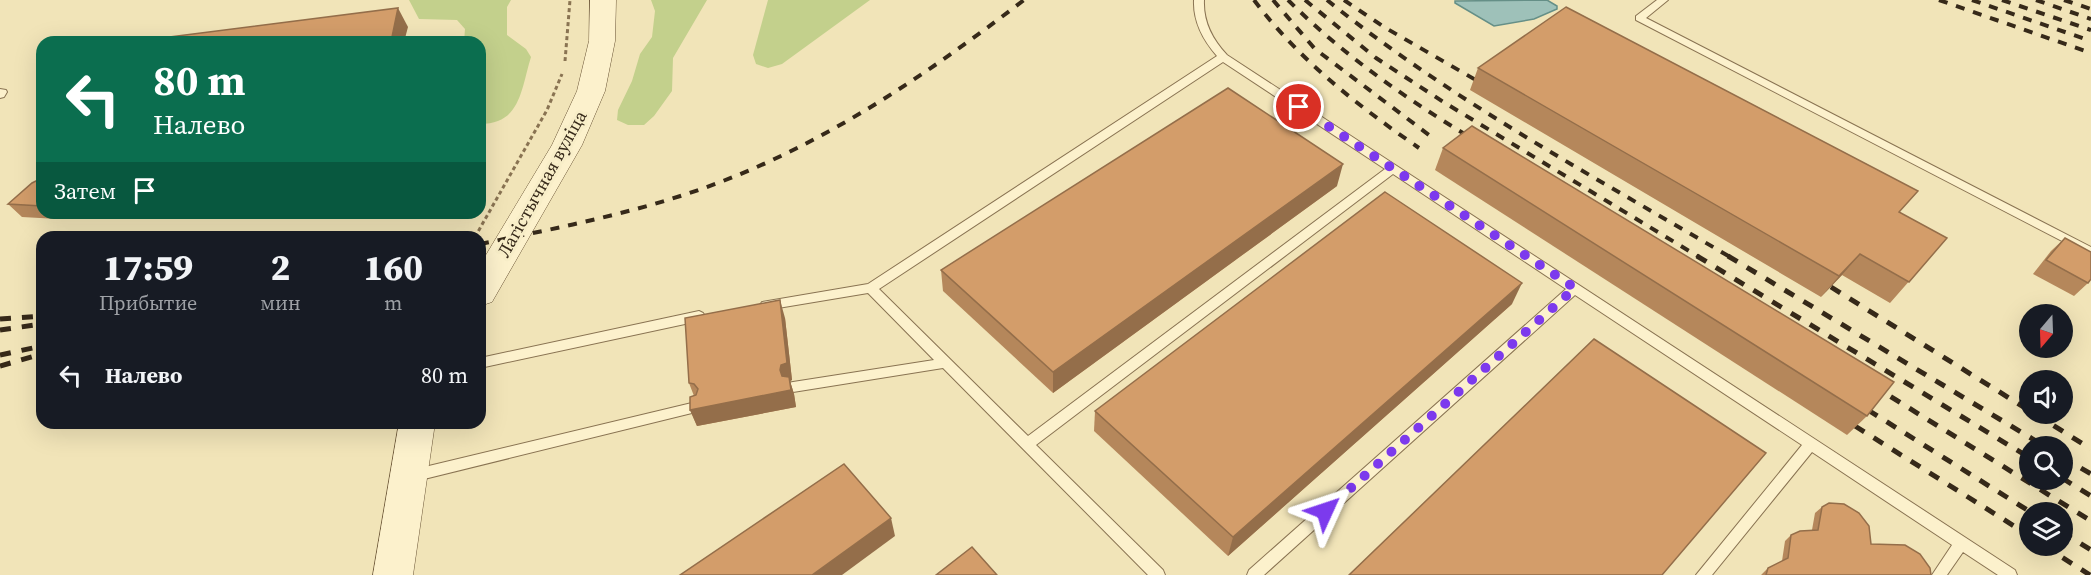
<!DOCTYPE html>
<html lang="ru">
<head>
<meta charset="utf-8">
<style>
	:root { --surface:#171b24; --page:#242831; --text:#f1f3f6; --muted:#9ea1a6 }
	body { margin:0; font-family:"Source Serif 4",serif; background:var(--page); color:var(--text); height:100vh; display:flex; flex-direction:column; font-size:22px; white-space:nowrap }
	* { box-sizing:border-box; margin:0 }
	p { font-size:20px; color:var(--muted) }
	.icon { flex:none; width:33px; height:33px; fill:none; stroke:currentColor; stroke-width:2; stroke-linecap:round; stroke-linejoin:round }
	.map { position:relative; flex:1; overflow:hidden }
	.sheet { position:absolute; left:36px; top:231px; width:450px; height:198px; display:flex; flex-direction:column; background:var(--surface); border-radius:18px; box-shadow:0 6px 24px #0002 }
	.sheet>* { flex:none }
	.hud { position:absolute; left:36px; top:36px; width:450px; height:183px; border-radius:18px; box-shadow:0 6px 24px #0002; background:#0b6e4f; color:#fff; overflow:hidden }
	.needle { width:39px; rotate:199deg }
	.tools { position:absolute; left:2019px; top:304px; display:grid; gap:12px }
	.tools a { display:grid; place-items:center; width:54px; height:54px; border-radius:50%; background:var(--surface); box-shadow:0 6px 24px #0002; font-size:30px }
	.pin { position:absolute; display:grid; place-items:center; width:51px; height:51px; color:#fff; margin:-26px; border:3px solid #fff; border-radius:50%; box-shadow:0 2px 6px #0007 }
	.me { position:absolute; width:66px; margin:-33px; rotate:48deg; stroke-linejoin:round; filter:drop-shadow(0 0 4px #0008) }
	.turn { display:flex; align-items:center; gap:21px; height:126px; padding:0 18px; font-size:27px }
	.turn .icon { width:78px; height:78px; stroke-width:2.5 }
	.turn b { display:block; font-size:42px; line-height:51px }
	.then { display:flex; align-items:center; height:57px; padding:0 18px; background:#0003; gap:12px; font-size:22px }
	.eta { display:flex; justify-content:space-evenly; align-items:center; height:102px; text-align:center }
	.eta b { font-size:36px; font-weight:800; line-height:42px }
	ul { padding:0; list-style:none }
	li { display:flex; align-items:center; gap:18px; height:84px; padding:0 18px }
	li div { flex:1 }
	li b { display:block; font-size:22px }
	li em { font-style:normal }
	.map>svg:first-child { display:block }
	.green { fill:#c3d08c }
	.water { fill:#9ec1b9; stroke:#658f87; stroke-width:1.5 }
	.lines { fill:none; stroke-linecap:round; stroke-linejoin:round }
	.lane-casing { stroke:#897352; stroke-width:2 }
	.secondary-casing { stroke:#6a5436; stroke-width:1 }
	.path { stroke:#897352; stroke-width:3; stroke-dasharray:4 3; stroke-linecap:butt }
	.lane { fill:#fcf1cc; fill-rule:evenodd }
	.secondary { fill:#fcf1cc; fill-rule:evenodd }
	.rail-far1 { stroke:#362919; stroke-width:4; stroke-dasharray:9 9; stroke-linecap:butt }
	.rail { stroke:#362919; stroke-width:5; stroke-dasharray:11 11; stroke-linecap:butt }
	.wall { fill:#b5875b }
	.shaded-wall { fill:#946e4a }
	.building { fill:#d39d6a; stroke:#946e4a; stroke-width:1.5 }
	.route { stroke:#7c3aed; stroke-width:10; stroke-dasharray:0 18 }
	.labels { text-anchor:middle; stroke-width:6; stroke-linejoin:round; paint-order:stroke }
	.street-label { font-size:18px; fill:#362919; stroke:#f8eec8 }
</style>
</head>
<body>
<div class="map">
<svg width="2091" height="575" viewBox="0 0 2091 575">
	<rect width="100%" height="100%" fill="#f1e4b8"/>
	<!-- green -->
	<g class="green">
		<path d="M409 0H511L507 7V35L526 49 531 57C521 89 521 124 480 124V42H464L465 29 457 20 419 19Z"/>
		<path d="M651 0H707L673 58 672 91 654 116 644 125H628L617 120 618 110 632 81 640 54 652 37 655 11Z"/>
		<path d="M768 0H870L782 64 768 68 756 64 753 55Z"/>
	</g>
	<!-- water -->
	<path class="water" d="M1547 0 1557 6V9L1534 19 1494 26 1455 3V1Z"/>
	<g class="lines">
		<defs>
			<g id="lane">
				<path d="M1194 0H1204C1203 22 1212 39 1227 55L2015 570 2017 575H1998L1963 552 1947 575H1932L1952 545 1812 452 1712 575H1696L1802 445 1575 295 1264 575H1247L1249 570 1566 289 1393 174 1036 445 1163 570 1165 575H1148L943 368 793 392 788 391 787 387 788 383 793 382 934 360 868 293 766 310 762 308 760 305 762 302 868 284 1217 56C1203 40 1193 22 1194 0ZM1223 62 1385 169 1028 436 879 289Z"/>
				<path d="M1657 0H1668L1646 18 2091 247V256L1636 20V16Z"/>
				<path d="M0 89 6 90 7 92 4 97 0 98Z"/>
				<path d="M699 311 703 313 705 316 703 319 699 321 480 368V358Z"/>
				<path d="M696 402 701 403 703 407 701 411 696 412 412 482 407 480 405 476 407 472 412 470Z"/>
			</g>
			<g id="secondary">
				<path d="M590 0H616L615 41 605 91 582 145 492 302 480 306V265L552 145 577 91 589 41Z"/>
				<path d="M399 423H435L413 575H373Z"/>
			</g>
		</defs>
		<!-- lane casing -->
		<use href="#lane" class="lane-casing"/>
		<!-- secondary casing -->
		<use href="#secondary" class="secondary-casing"/>
		<!-- path -->
		<g class="path">
			<path d="M565 61 570 0"/>
			<path d="M475 237 547 110 562 74"/>
		</g>
		<!-- lane -->
		<use href="#lane" class="lane"/>
		<!-- secondary -->
		<use href="#secondary" class="secondary"/>
		<!-- rail-far1 -->
		<g class="rail-far1">
			<path d="M1254 0C1300 61 1357 105 1419 148"/>
			<path d="M1273 0 1315 49 1433 138"/>
			<path d="M1288 0C1344 56 1408 100 1476 141"/>
			<path d="M1305 0 1376 58 1445 103 1699 257"/>
			<path d="M1327 0C1451 100 1593 176 1730 257"/>
			<path d="M1344 0 1384 27 1481 83"/>
			<path d="M1939 0 2091 53"/>
			<path d="M1972 0 2091 41"/>
			<path d="M2002 0 2091 30"/>
			<path d="M2036 0 2091 19"/>
			<path d="M2064 0 2091 9"/>
			<path d="M480 244C567 226 656 209 738 175 843 132 935 68 1024 0"/>
		</g>
		<!-- rail -->
		<g class="rail">
			<path d="M1697 256 2030 458"/>
			<path d="M1728 256 2046 447"/>
			<path d="M1831 287 2030 411"/>
			<path d="M0 319 42 316"/>
			<path d="M0 330 42 324"/>
			<path d="M0 355 42 346"/>
			<path d="M0 366 42 354"/>
			<path d="M1872 385 2091 521"/>
			<path d="M1868 410 2032 513"/>
			<path d="M2035 414 2091 449"/>
			<path d="M1855 426 2030 536"/>
			<path d="M2062 457 2091 474"/>
			<path d="M2062 478 2091 496"/>
			<path d="M2062 532 2091 550"/>
			<path d="M2044 546 2090 575"/>
		</g>
	</g>
	<!-- wall -->
	<g class="wall">
		<path d="M1478 68 1900 213 1947 238 1890 303 1842 275 1821 297 1470 90Z"/>
		<path d="M1443 148 1867 416 1847 435 1435 170Z"/>
		<path d="M42 178V213H70L58 219 22 217 8 204Z"/>
		<path d="M1337 186 1053 393 943 291 941 270Z"/>
		<path d="M2065 238 2088 283 2074 296 2033 274 2051 251Z"/>
		<path d="M1512 304 1228 556 1094 431 1095 411Z"/>
		<path d="M785 318 792 380 790 381 794 394 796 407 697 426 690 410 694 396 689 383Z"/>
		<path d="M1822 507 1871 544 1931 575H1761L1768 568 1782 561 1785 541 1791 535 1812 530 1815 513Z"/>
	</g>
	<!-- shaded-wall -->
	<g class="shaded-wall">
		<path d="M398 8 408 27 404 42H351Z"/>
		<path d="M1343 164 1337 186 1053 393V372Z"/>
		<path d="M52 213H70L58 219Z"/>
		<path d="M1860 254 1842 275 1821 297 1839 276Z"/>
		<path d="M1522 283 1512 304 1228 556 1233 537Z"/>
		<path d="M780 300 785 318 792 380 790 381 794 394 796 407 697 426 690 410 780 370Z"/>
		<path d="M891 518 895 536 842 575H812Z"/>
	</g>
	<!-- building -->
	<g class="building">
		<path d="M1566 7 1918 191 1899 212 1947 238 1909 282 1860 254 1839 276 1478 68Z"/>
		<path d="M398 8 392 37 351 42H130Z"/>
		<path d="M1228 88 1343 164 1053 372 941 270Z"/>
		<path d="M1472 126 1894 382 1867 416 1443 148Z"/>
		<path d="M42 178V206L8 204 32 183Z"/>
		<path d="M1385 192 1522 283 1233 537 1095 411Z"/>
		<path d="M2065 238 2091 252V279L2088 283 2046 260Z"/>
		<path d="M780 300 787 363 781 365 780 370 782 376 789 377 791 390 690 410V397L696 395 698 389 694 384 689 383 685 318Z"/>
		<path d="M1594 339 1766 453 1662 575H1349Z"/>
		<path d="M844 464 891 518 812 575H680Z"/>
		<path d="M1829 503 1844 504 1859 513 1869 526 1871 544 1905 545 1920 554 1930 568 1931 575H1766L1768 568 1788 558 1791 535 1800 531 1818 530 1822 507Z"/>
		<path d="M972 547 997 575H936Z"/>
	</g>
	<g class="lines">
		<!-- route -->
		<path class="route" d="M1299 107 1575 288 1325 511"/>
	</g>
	<g class="labels">
		<!-- street labels -->
		<g class="street-label">
			<text transform="translate(542 184) rotate(-61)" y="6">Лагістычная вуліца</text>
		</g>
	</g>
</svg>
<div class="tools">
<a><svg class="needle" viewBox="-14 -14 28 28"><path d="M0-13l5 13h-10z" fill="#e53935"/><path d="M0 13l5-13h-10z" fill="#9ea1a6"/></svg></a>
<a><svg class="icon" aria-label="sound" viewBox="0 0 24 24"><path d="M4 9h4l5-4v14l-5-4H4zM17 9q2 3 0 6"/></svg></a>
<a><svg class="icon" aria-label="search" viewBox="0 0 24 24"><circle cx="10" cy="10" r="6"/><path d="M15 15l6 6"/></svg></a>
<a><svg class="icon" aria-label="layers" viewBox="0 0 24 24"><path d="M12 4l9 5-9 5-9-5zM3 14l9 5 9-5"/></svg></a>
</div>
<div class="pin" style="left:1299px;top:107px;background:#d93025"><svg class="icon" aria-label="arrive" viewBox="0 0 24 24"><path d="M6 21V4h12l-3 4 3 4H6"/></svg></div>
<svg class="me" style="left:1325px;top:511px" viewBox="-20 -20 40 40"><path d="M0-17L14 15 0 8-14 15z" fill="#7c3aed" stroke="#fff" stroke-width="4"/></svg>
<div class="hud">
<div class="turn"><svg class="icon" aria-label="left" viewBox="0 0 24 24"><path d="M17 20v-9H6M10 6l-5 5 5 5"/></svg><div><b>80 m</b>Налево</div></div>
<div class="then">Затем<svg class="icon" aria-label="arrive" viewBox="0 0 24 24"><path d="M6 21V4h12l-3 4 3 4H6"/></svg></div>
</div>
<section class="sheet">
<div class="eta">
<div><b>17:59</b><p>Прибытие</p></div>
<div><b>2</b><p>мин</p></div>
<div><b>160</b><p>m</p></div>
</div>
<ul>
<li><svg class="icon" aria-label="left" viewBox="0 0 24 24"><path d="M17 20v-9H6M10 6l-5 5 5 5"/></svg><div><b>Налево</b></div><em>80 m</em></li>
</ul>
</section>
</div>
</body>
</html>
